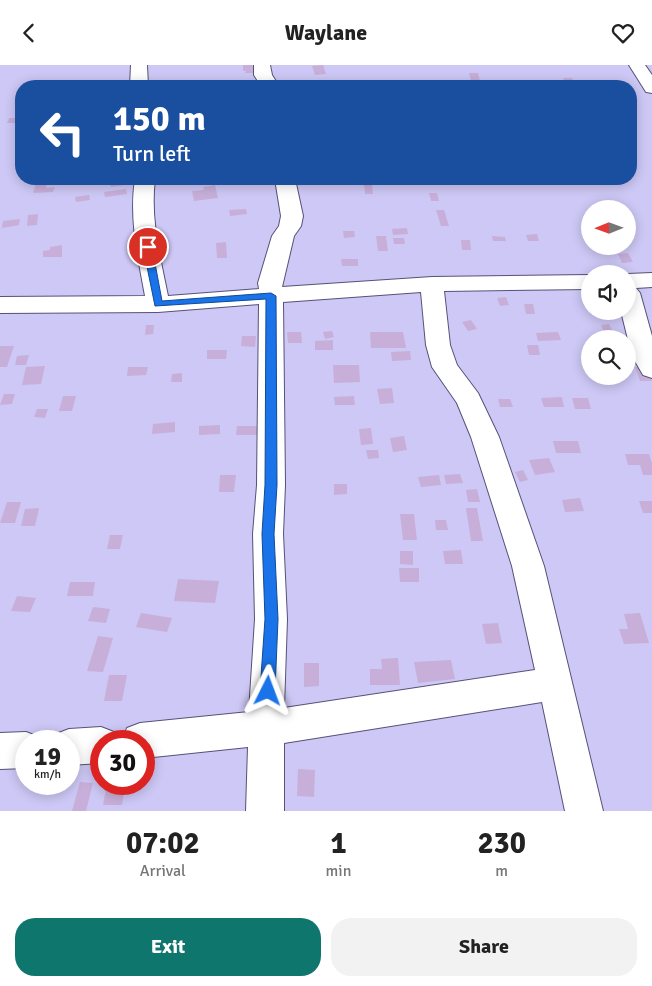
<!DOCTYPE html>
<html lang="en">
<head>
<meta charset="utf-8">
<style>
	:root { --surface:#fff; --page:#f2f2f2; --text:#222; --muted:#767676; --accent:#0f766e }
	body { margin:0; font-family:Signika,sans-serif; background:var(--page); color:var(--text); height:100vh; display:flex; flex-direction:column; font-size:19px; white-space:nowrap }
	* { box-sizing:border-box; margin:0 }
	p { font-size:16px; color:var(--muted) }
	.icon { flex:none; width:28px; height:28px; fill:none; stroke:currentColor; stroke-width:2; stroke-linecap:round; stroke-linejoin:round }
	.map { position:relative; height:746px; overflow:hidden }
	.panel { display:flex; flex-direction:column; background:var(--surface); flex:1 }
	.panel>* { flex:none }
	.guide { position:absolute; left:15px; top:15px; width:622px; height:105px; border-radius:20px; box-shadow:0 2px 12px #0003; background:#1a4fa0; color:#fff; overflow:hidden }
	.needle { width:32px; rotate:269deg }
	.fabs { position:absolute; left:581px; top:135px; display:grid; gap:10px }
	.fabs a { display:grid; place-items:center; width:55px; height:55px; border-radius:50%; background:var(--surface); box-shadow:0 2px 12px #0003; font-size:25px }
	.speed { position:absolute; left:15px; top:665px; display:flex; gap:10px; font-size:25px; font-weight:700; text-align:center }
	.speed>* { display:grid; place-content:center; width:65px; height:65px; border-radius:50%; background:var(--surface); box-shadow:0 2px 12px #0003; line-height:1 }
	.speed small { font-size:12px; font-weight:400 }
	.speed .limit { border:8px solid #d22; background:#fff; color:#111 }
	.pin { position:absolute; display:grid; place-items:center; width:42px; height:42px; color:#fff; margin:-21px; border:2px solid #fff; border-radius:50%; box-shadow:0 1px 5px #0007 }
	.me { position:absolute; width:55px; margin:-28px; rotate:3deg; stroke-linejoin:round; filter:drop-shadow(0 0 4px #0008) }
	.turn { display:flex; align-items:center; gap:18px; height:105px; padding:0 15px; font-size:22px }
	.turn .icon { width:65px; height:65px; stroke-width:2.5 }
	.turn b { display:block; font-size:35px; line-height:42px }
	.eta { display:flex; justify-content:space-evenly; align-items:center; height:85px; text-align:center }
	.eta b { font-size:30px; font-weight:700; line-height:35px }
	.primary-button { display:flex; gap:10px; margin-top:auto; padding:10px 15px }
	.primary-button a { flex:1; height:58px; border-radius:20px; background:var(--accent); color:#fff; font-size:20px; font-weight:700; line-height:58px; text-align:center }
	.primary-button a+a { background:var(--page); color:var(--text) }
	header { display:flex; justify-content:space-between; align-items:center; height:65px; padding:0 15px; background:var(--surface); font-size:22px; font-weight:700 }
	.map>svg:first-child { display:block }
	.building { fill:#c7afd9 }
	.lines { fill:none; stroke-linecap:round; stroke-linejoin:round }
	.minor-casing { stroke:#565178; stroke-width:2 }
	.minor { fill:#fff; fill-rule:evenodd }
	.route { fill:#1a73e8; stroke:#114b97 }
</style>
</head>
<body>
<header><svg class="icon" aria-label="back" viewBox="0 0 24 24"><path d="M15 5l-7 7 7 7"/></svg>Waylane<svg class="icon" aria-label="heart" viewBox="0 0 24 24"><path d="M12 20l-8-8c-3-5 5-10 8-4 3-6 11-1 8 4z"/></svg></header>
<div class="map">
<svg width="652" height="746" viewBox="0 0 652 746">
	<rect width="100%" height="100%" fill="#cdc8f5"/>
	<!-- building -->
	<g class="building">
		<path d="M243 0H254L253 8H245L246 6H243Z"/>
		<path d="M323 0 326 9 315 10 312 1Z"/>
		<path d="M469 8H478L480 16H471Z"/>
		<path d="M563 13H572L576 21H566Z"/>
		<path d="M9 53H21V58H7Z"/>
		<path d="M116 114H124V120L111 122 110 117H116Z"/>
		<rect x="227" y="114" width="32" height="3"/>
		<path d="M36 118H47L46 123 55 122 53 127 33 128Z"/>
		<path d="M215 120 218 133 194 136 192 126 204 125 203 122Z"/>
		<path d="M364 120H372L373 129H365Z"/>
		<path d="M126 124 127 129 105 132 104 127Z"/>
		<path d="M429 128H437L439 136H431Z"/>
		<path d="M89 130 90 135 76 137 75 132Z"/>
		<path d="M246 144 247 149 230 151 229 145Z"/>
		<path d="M436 145H444L449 161H441Z"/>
		<path d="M38 149 37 160 27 161 28 150Z"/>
		<path d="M20 154 19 160 2 163 3 156Z"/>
		<path d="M407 163 408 169 393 170 392 164Z"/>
		<path d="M343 166H354L355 172 344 173Z"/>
		<path d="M537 169 539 176H528L526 170Z"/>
		<path d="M376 171H386L388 186H378Z"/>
		<path d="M492 171 505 172 506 176H493Z"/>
		<path d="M393 173H404L405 179H394Z"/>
		<path d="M461 175H470L471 185H462Z"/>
		<path d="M226 177 227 193H217L216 178Z"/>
		<path d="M62 180V192H43V186L50 185V182Z"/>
		<path d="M628 188 633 197 622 198 618 189Z"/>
		<path d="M341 194H358V201H342Z"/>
		<path d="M506 232 509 240 500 241 497 233Z"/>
		<path d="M524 239H533L535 249H526Z"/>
		<path d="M471 255 477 264 468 266 462 257Z"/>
		<path d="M609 259 613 267H604L601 260Z"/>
		<path d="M146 260H154L153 269 145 270Z"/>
		<path d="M332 266 334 272 325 274 323 267Z"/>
		<path d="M287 267H301L302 278H288Z"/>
		<path d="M370 267H403L406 283H371Z"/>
		<path d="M558 267 561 275 538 276 536 268Z"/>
		<path d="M242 271H256L255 282 241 281Z"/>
		<path d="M333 275V285H315V276Z"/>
		<path d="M527 280H538L540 290H529Z"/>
		<path d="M0 281H14L7 302H0Z"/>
		<path d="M207 285H227L226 294H207Z"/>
		<path d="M410 286 411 295 392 296 391 287Z"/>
		<path d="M29 290 26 300H15L17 291Z"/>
		<path d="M333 300H359L360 317 334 318Z"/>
		<path d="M45 301 41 319 22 320 26 302Z"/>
		<path d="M128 302H148L146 310 127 311Z"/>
		<path d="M635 302H646L652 316H640Z"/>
		<path d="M182 308V317H171L172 309Z"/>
		<path d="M392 323 394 338 380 339 377 324Z"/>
		<path d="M4 329H15L12 339 0 340Z"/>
		<path d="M63 331H76L72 346H59Z"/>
		<path d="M354 331 355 340H335L334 332Z"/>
		<path d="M562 332 564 342H544L541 333Z"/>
		<path d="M572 333H588L591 344H575Z"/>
		<path d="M498 334H510L513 342H500Z"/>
		<path d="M37 344H48L45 353 34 352Z"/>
		<path d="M175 357V367L152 369 153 359Z"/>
		<path d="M220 360V369L199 370V361Z"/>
		<path d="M237 361H258L257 370H236Z"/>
		<path d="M371 363 373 379 361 380 359 364Z"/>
		<path d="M404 371 407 385 393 387 390 373Z"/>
		<path d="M553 376H578L581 388H556Z"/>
		<path d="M366 385H378L379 393 368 394Z"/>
		<path d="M625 389H649L652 398V410H643L640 400H628Z"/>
		<path d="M549 393 555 407 535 410 529 395Z"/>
		<path d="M523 405 528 415 520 417 515 407Z"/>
		<path d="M460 409 463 418 446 419 444 410Z"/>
		<path d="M220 410H236L234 427H219Z"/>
		<path d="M439 410 441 420 421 422 418 412Z"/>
		<path d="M334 419H347V429L334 430Z"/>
		<path d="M477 424 480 437H468L466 425Z"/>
		<path d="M580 433 584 446 565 447 562 435Z"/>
		<path d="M639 436H652V448H643Z"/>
		<path d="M7 437H21L15 458H0Z"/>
		<path d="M39 443 35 461H21L25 444Z"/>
		<path d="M466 443H477L483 476H471Z"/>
		<path d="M400 449H414L417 475H403Z"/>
		<path d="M435 455H446L448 465H436Z"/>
		<path d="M110 470H123L120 484H107Z"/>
		<path d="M461 485 463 499H445L443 486Z"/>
		<path d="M400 486H413V500L400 499Z"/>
		<path d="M399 503H419V517H400Z"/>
		<path d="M178 514 219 516 215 538 174 536Z"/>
		<path d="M70 517H95L93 531H67Z"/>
		<path d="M17 531 36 533 30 547 11 546Z"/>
		<path d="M93 542 110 544 106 558 88 556Z"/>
		<path d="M141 548 172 553 167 567 136 562Z"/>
		<path d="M640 548 649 578 624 579 619 564H628L624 549Z"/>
		<path d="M498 558 502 578 486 579 482 559Z"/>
		<path d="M98 571 113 573 103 607 87 606Z"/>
		<path d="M398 593 400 620H370V604H382L381 594Z"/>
		<path d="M451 595 455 614 418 618 414 597Z"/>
		<path d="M304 598H319V621L304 622Z"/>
		<path d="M109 610H127L122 636H104Z"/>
		<path d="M298 704 315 705 314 732 297 731Z"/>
		<path d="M80 717 93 718 86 746H72Z"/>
		<path d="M107 719H125L122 740H103Z"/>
	</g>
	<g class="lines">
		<defs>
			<g id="minor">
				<path d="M131 0H147L148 21H130Z"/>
				<path d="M254 0H270L272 10 279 21H261L254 10Z"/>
				<path d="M629 0H645L652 10V28L646 27Z"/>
				<path d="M135 114H155C150 154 160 191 168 231L259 224 258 218 272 171 279 161 281 151 275 114H295L303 151 301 161 294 171 282 222 432 212 590 210V224L444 226 450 280 457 300 478 328 499 372 544 501 603 746H565L542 637 284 678V746H246L248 682 144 693V676H122L127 663 140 658 249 647 255 554 253 469 257 420 259 239 158 247 0 248V232L145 231C138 192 129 154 135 114ZM421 227 426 280 432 302 457 338 471 372 512 501 535 605 284 643 287 554 283 469 285 420 283 237Z"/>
				<path d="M652 208V222L636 223 640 228 652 271V313L643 310 632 291 621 246H628V209Z"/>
				<path d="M101 662 114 667 118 676H101V698L69 700V676H53L56 669 69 664Z"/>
				<path d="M26 667 39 672 41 676H26V703L0 704V668Z"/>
			</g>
		</defs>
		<!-- minor casing -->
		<use href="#minor" class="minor-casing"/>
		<!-- minor -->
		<use href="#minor" class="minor"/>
	</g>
	<!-- route -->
	<path class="route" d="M148 179 152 182 162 236 271 228 276 231 277 420 274 469 278 554 275 626 273 631 268 633 262 631 260 626 265 554 262 469 265 420 266 234 155 241 143 182Z"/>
</svg>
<div class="fabs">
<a><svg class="needle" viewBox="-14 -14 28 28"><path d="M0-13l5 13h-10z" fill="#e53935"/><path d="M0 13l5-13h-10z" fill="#767676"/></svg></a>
<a><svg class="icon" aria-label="sound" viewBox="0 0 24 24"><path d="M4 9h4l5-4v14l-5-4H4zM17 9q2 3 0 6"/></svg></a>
<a><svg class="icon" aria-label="search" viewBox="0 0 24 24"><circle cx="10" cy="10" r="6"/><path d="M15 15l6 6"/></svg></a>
</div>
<div class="speed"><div>19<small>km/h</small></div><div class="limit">30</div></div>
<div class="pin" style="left:148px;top:182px;background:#d93025"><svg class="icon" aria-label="arrive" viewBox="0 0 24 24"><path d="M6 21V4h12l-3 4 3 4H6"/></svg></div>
<svg class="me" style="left:268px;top:626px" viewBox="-20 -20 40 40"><path d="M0-17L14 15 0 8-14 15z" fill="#1a73e8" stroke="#fff" stroke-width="4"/></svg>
<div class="guide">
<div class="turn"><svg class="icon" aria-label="left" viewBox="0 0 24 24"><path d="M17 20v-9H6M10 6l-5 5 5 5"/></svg><div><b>150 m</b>Turn left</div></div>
</div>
</div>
<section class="panel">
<div class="eta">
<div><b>07:02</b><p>Arrival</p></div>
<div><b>1</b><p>min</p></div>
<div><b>230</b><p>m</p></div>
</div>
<div class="primary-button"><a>Exit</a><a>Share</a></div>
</section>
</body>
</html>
